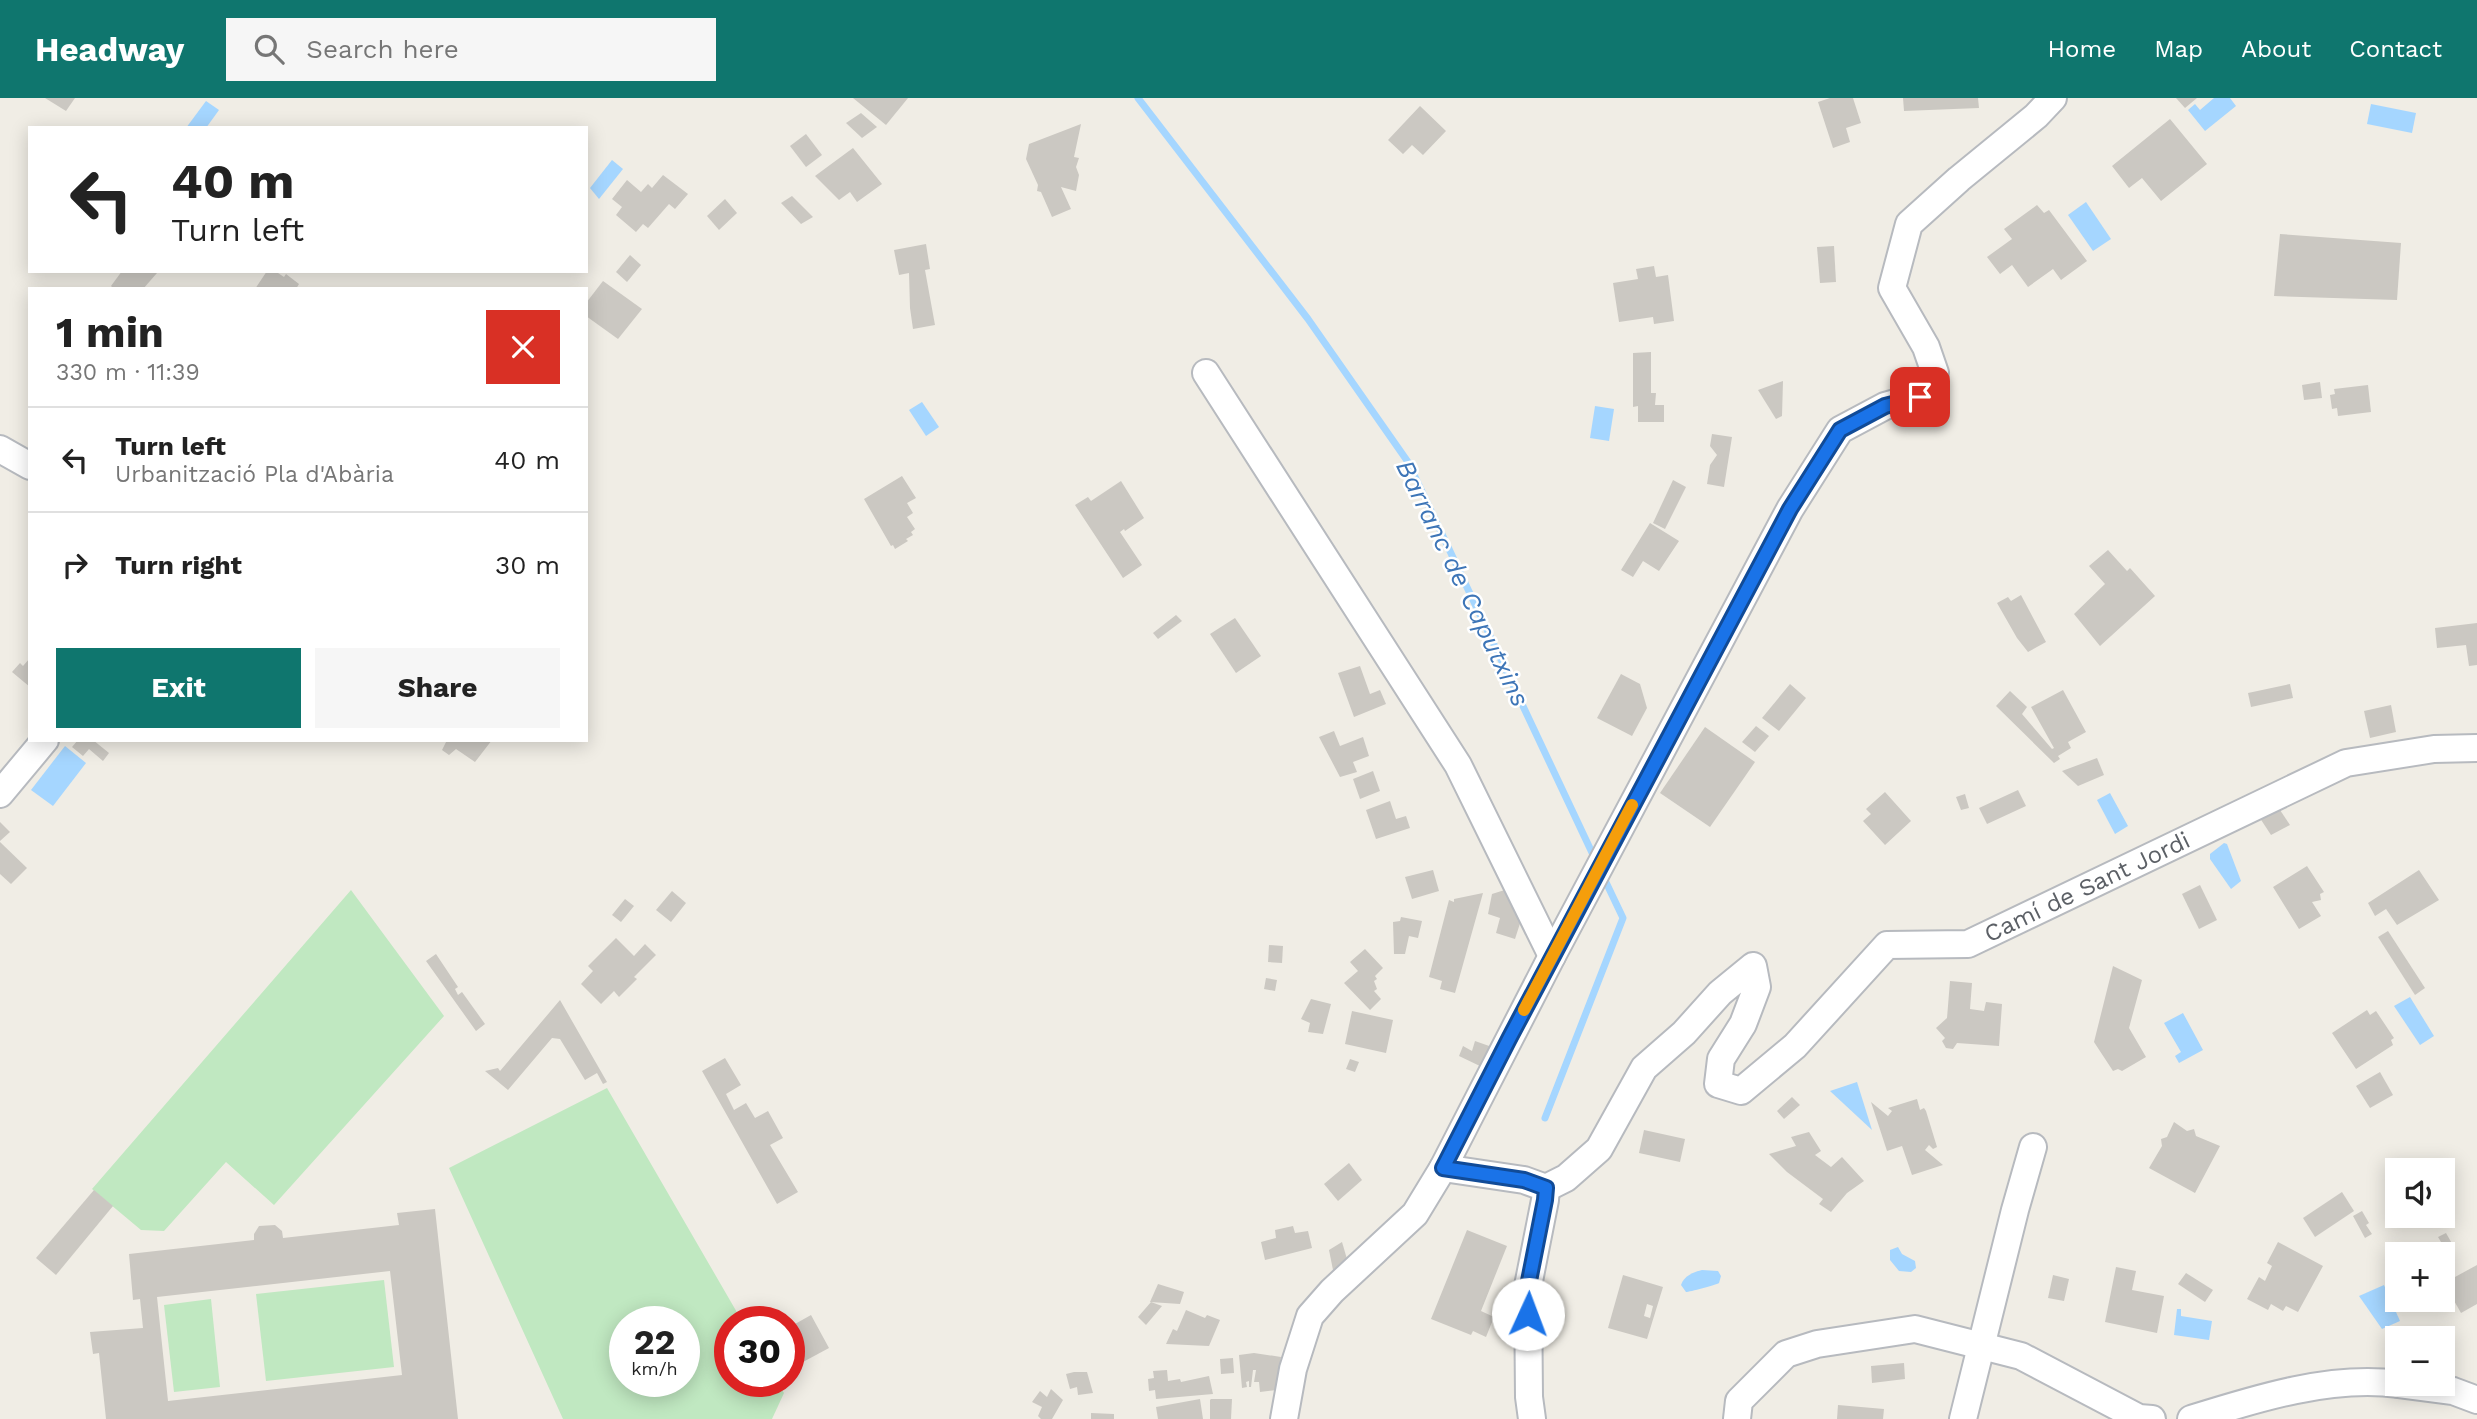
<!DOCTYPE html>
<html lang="en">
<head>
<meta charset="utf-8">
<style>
	:root { --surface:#fff; --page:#f6f6f6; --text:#222; --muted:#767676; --line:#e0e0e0; --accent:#0f766e }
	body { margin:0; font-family:"Work Sans",sans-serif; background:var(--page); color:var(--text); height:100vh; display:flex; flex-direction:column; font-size:26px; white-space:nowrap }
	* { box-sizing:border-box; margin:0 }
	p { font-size:23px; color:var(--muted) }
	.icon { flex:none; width:38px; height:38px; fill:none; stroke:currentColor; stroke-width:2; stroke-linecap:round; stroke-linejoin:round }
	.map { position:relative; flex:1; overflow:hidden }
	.sheet { position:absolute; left:28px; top:189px; width:560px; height:455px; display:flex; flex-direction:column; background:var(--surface); border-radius:0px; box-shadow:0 4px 18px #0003 }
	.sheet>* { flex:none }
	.guide { position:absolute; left:28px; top:28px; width:560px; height:147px; border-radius:0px; box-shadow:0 4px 18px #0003; background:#fff; color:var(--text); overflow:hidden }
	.controls { position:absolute; left:2385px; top:1060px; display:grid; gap:14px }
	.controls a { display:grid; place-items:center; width:70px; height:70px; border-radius:0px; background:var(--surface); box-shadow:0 4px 18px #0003; font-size:35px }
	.speed { position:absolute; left:609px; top:1208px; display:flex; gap:14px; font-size:35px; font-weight:700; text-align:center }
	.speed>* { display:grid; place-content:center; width:91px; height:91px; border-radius:50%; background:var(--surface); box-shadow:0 4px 18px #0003; line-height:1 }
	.speed small { font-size:18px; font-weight:400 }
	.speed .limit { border:10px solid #d22; background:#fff; color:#111 }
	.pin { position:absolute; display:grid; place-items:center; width:60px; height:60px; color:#fff; margin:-30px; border-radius:14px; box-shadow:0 4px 10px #0006 }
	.me { position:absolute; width:77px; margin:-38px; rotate:2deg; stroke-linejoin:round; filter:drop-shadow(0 0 5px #0008) }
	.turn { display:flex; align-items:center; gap:24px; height:147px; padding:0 28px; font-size:32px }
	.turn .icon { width:91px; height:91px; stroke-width:2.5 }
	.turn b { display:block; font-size:49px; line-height:60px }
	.round { display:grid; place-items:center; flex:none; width:74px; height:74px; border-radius:0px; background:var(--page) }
	.head { display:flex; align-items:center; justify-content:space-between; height:119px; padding:0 28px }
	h1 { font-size:42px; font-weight:700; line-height:52px }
	.primary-button { display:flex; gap:14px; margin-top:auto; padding:14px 28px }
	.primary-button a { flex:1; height:80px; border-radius:0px; background:var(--accent); color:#fff; font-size:28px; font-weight:700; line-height:80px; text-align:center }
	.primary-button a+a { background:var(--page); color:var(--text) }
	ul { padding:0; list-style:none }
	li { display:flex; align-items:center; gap:21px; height:105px; padding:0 28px; border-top:2px solid var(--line) }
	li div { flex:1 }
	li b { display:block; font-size:26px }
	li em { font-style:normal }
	header { display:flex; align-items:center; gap:42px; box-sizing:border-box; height:98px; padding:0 35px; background:var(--accent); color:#fff }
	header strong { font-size:33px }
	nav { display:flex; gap:38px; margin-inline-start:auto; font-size:24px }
	.search { width:490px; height:63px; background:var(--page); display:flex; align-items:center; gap:18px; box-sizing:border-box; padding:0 24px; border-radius:0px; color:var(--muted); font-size:26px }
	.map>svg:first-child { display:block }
	.green { fill:#c0e8c1; fill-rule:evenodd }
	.water { fill:#a5d6ff }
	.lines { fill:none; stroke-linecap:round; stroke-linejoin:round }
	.stream { stroke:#a5d6ff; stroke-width:7 }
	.building { fill:#cbc8c2; fill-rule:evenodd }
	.minor-casing { stroke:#b7babf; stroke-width:30 }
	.minor { stroke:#fff; stroke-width:26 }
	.route-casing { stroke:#114b97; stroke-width:18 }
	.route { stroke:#1a73e8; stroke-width:12 }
	.slow { stroke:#f59e0b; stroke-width:12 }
	.labels { text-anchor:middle; stroke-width:5; stroke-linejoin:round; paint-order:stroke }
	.street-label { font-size:24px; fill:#5c6066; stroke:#fff }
	.water-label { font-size:26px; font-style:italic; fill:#3d75b7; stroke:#fff }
</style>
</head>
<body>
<header>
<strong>Headway</strong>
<div class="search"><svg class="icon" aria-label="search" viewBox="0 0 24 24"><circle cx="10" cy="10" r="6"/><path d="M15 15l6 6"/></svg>Search here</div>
<nav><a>Home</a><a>Map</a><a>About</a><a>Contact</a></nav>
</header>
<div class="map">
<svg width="2477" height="1321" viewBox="0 0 2477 1321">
	<rect width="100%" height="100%" fill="#f0ede5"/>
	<!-- green -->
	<g class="green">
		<path d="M351 792 444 918 274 1107 226 1064 164 1133 141 1132 92 1091Z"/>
		<path d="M607 990 742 1223H730V1283H776L784 1295 772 1321H563L449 1070ZM625 1223H684V1283H625Z"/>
		<path d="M384 1182 394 1269 266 1283 256 1196Z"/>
		<path d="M211 1201 220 1289 174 1294 164 1207Z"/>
	</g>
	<!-- water -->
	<g class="water">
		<path d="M2214 0H2230L2236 8 2205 33 2188 12 2195 6 2200 12Z"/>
		<path d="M206 3 219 12 206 30H186Z"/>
		<path d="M2371 6 2416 15 2412 35 2367 26Z"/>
		<path d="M612 62 623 71 599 101 590 90Z"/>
		<path d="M2086 104 2111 141 2093 153 2068 117Z"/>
		<path d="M922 304 939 329 926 338 909 312Z"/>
		<path d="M1595 308 1614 311 1609 343 1590 340Z"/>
		<path d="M65 648 86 665 53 708 31 692Z"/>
		<path d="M2110 695 2128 728 2115 736 2097 702Z"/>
		<path d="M2224 745 2227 746 2241 783 2231 791 2210 761V756Z"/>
		<path d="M2410 899 2434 938 2420 947 2394 908Z"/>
		<path d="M2183 915 2203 952 2179 965 2175 958 2181 954 2164 925Z"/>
		<path d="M1857 984 1872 1032 1830 993Z"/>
		<path d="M1898 1149 1902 1156 1915 1163 1916 1170 1911 1174 1899 1173 1890 1162V1152Z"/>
		<path d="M1702 1172 1718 1173 1721 1178 1719 1185C1716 1187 1689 1194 1686 1194L1681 1187C1684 1178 1693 1174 1702 1172Z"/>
		<path d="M2384 1187 2400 1223 2382 1231 2359 1198Z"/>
		<path d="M2177 1211H2181V1218L2212 1223 2209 1242 2174 1237Z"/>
	</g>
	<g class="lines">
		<!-- stream -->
		<g class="stream">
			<path d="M1138 0 1308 221 1408 364 1595 761"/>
			<path d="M1545 1020 1623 820 1603 778"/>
		</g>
	</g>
	<!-- building -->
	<g class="building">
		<path d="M45 0H75L66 13Z"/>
		<path d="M853 0H908L886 27Z"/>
		<path d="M1830 0H1853L1861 25 1846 30 1850 44 1833 50 1818 4Z"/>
		<path d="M1903 0H1978L1979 10 1904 13Z"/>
		<path d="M2176 0H2197L2185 10Z"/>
		<path d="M1420 8 1446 33 1423 57 1412 47 1403 56 1388 42Z"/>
		<path d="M861 15 877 29 862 40 846 25Z"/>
		<path d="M2170 21 2207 66 2161 103 2142 80 2129 90 2112 68Z"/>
		<path d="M1081 26 1074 59 1079 60 1076 69 1079 77 1076 93 1061 89 1071 111 1052 119 1041 94 1037 93 1038 87 1026 61 1029 46Z"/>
		<path d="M806 36 822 57 806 69 790 48Z"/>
		<path d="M853 50 882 86 857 104 850 94 839 102 815 78Z"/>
		<path d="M663 77 688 96 675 111 669 106 648 130 643 126 636 134 616 117 622 109 612 101 627 82 641 94 648 86 652 90Z"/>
		<path d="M792 98 813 119 801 126 781 105Z"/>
		<path d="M725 101 737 115 719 132 707 118Z"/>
		<path d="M2037 107 2044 115 2049 112 2087 163 2061 182 2053 171 2028 189 2012 167 2000 176 1987 159 2012 141 2004 131Z"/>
		<path d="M2280 136 2401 145 2397 202 2274 198Z"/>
		<path d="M926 146 930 171 925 172 935 227 913 231 910 210 909 175 899 177 894 152Z"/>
		<path d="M1834 148 1836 184 1820 185 1817 149Z"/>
		<path d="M630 157 641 167 627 184 616 174Z"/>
		<path d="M1654 168 1656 179 1668 177 1674 223 1654 226 1653 219 1619 224 1613 185 1638 181 1636 171Z"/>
		<path d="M122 173H155L157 175 143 191H114L111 188Z"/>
		<path d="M267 173H275L284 179 286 176 299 186 296 191H255Z"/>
		<path d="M603 183 642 211 618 241 586 218V205Z"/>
		<path d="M1651 254V295H1656L1655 307H1664V324H1638V308L1633 309V255Z"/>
		<path d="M1783 283 1782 318 1776 321 1758 292Z"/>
		<path d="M2320 284 2322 300 2304 302 2302 287Z"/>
		<path d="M2368 287 2371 314 2338 318 2337 310 2332 311 2330 297 2335 296 2334 291Z"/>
		<path d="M1712 336 1732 339 1724 389 1707 386 1710 367 1717 357 1710 348Z"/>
		<path d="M902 378 916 400 907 405 913 415 907 419 915 431 911 434 913 437 906 441 908 443 895 451 893 447 891 448 864 401Z"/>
		<path d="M1673 382 1686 389 1665 431 1653 425Z"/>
		<path d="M1121 383 1144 420 1125 433 1124 431 1120 434 1142 467 1123 480 1075 407 1088 399 1091 403Z"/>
		<path d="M1650 425 1679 443 1659 473 1643 463 1633 479 1621 472Z"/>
		<path d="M2108 452 2127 473 2130 470 2155 498 2100 548 2074 516 2105 486 2089 468Z"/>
		<path d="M2021 497 2046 544 2028 554 2017 540 1997 505 2008 499 2011 503Z"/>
		<path d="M1176 517 1182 523 1158 541 1153 535Z"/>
		<path d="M1235 520 1261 558 1236 575 1210 536Z"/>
		<path d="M2477 525V567L2469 568 2466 547 2437 550 2435 530Z"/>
		<path d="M30 560V589L12 574 20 565 23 568Z"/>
		<path d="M1360 568 1370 596 1380 592 1386 606 1354 619 1338 575Z"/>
		<path d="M1621 576 1640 586 1647 610 1632 638 1597 620Z"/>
		<path d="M1790 586 1806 600 1779 633 1762 620Z"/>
		<path d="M2290 586 2293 600 2251 609 2248 595Z"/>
		<path d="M2063 592 2086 634 2068 644 2071 650 2058 658 2060 661 2054 665 1996 608 2010 593 2027 609 2022 616 2052 651 2054 650 2031 609Z"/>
		<path d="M2391 607 2396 634 2370 640 2364 613Z"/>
		<path d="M1756 628 1769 638 1755 654 1742 644Z"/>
		<path d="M1705 629 1755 664 1710 729 1660 695Z"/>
		<path d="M1334 633 1340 648 1363 639 1369 658 1353 664 1357 674 1340 679 1319 639Z"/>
		<path d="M78 642H93L109 655 103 663 89 651 83 658 72 649Z"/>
		<path d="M447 642H492L475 664 456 651 449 657 442 652Z"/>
		<path d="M2097 660 2104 677 2078 688 2062 673Z"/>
		<path d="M1373 673 1380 693 1360 701 1353 681Z"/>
		<path d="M2018 692 2026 708 1987 726 1979 710Z"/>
		<path d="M1885 694 1911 723 1885 747 1863 723 1871 716 1866 711Z"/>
		<path d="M1965 696 1969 710 1961 712 1956 699Z"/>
		<path d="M2272 700 2290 727 2271 737 2254 711Z"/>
		<path d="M1390 703 1396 721 1406 718 1410 730 1376 741 1366 712Z"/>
		<path d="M0 724 10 734 0 743Z"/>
		<path d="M0 744 27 770 11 786 0 776Z"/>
		<path d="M2307 768 2324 794 2320 796 2321 802 2312 804 2321 818 2299 831 2273 789Z"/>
		<path d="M1433 772 1439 793 1412 801 1405 779Z"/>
		<path d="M2419 772 2439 802 2397 827 2386 811 2375 818 2368 805Z"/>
		<path d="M2200 787 2217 822 2199 831 2182 796Z"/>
		<path d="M1511 790 1524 813 1515 841 1496 835 1500 820 1488 816 1492 796Z"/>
		<path d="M672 793 686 805 671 824 656 812Z"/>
		<path d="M1483 795 1455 895 1440 891 1442 883 1429 879 1449 802 1454 804V801Z"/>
		<path d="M625 801 634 808 621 824 612 817Z"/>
		<path d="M1401 819 1422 823 1418 840 1409 838 1405 856H1394L1393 824 1400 823Z"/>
		<path d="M2388 833 2425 890 2415 897 2378 839Z"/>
		<path d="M616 840 634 858 645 846 656 857 634 879 637 881 619 899 614 893 601 906 581 886 593 873 588 868Z"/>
		<path d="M1269 847 1283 848 1282 865 1268 864Z"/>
		<path d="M1365 851 1383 870 1375 878 1377 881 1374 883 1377 891 1374 893 1381 901 1370 912 1344 885 1358 873 1350 864Z"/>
		<path d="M436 856 458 889 455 891 458 897 462 894 485 926 476 933 426 863Z"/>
		<path d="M2113 868 2142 882 2129 930 2146 959 2122 973 2118 971 2113 973 2094 944Z"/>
		<path d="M1266 880 1277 882 1275 893 1264 891Z"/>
		<path d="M1950 883 1972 885 1970 911 1984 913 1986 904 2002 906 1999 948 1957 945 1953 951 1946 950 1942 943 1945 940 1936 930 1947 920Z"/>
		<path d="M1311 901 1331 906 1323 936 1308 934 1310 925 1301 921Z"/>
		<path d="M560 902 607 984 603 986 597 975 585 982 560 941 552 940 508 992 485 973 498 970 500 973Z"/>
		<path d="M2367 912 2370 917 2376 913 2394 940 2391 942 2393 947 2356 971 2332 935Z"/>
		<path d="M1352 913 1393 922 1386 955 1345 946Z"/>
		<path d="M1475 943 1492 949 1482 969 1459 958 1463 948 1472 953Z"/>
		<path d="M725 960 741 987 726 996 734 1012 746 1005 755 1020 768 1013 783 1040 770 1047 798 1094 777 1106 702 973Z"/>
		<path d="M1350 961 1359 964 1355 974 1346 971Z"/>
		<path d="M2380 974 2393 997 2370 1010 2356 988Z"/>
		<path d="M1792 999 1800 1007 1784 1021 1777 1013Z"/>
		<path d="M1917 1001 1920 1012 1924 1010 1926 1013 1937 1049 1933 1051 1929 1047 1925 1052 1943 1067 1912 1077 1902 1048 1887 1053 1871 1004 1888 1018 1892 1013 1888 1010Z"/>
		<path d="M2174 1024 2187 1033 2194 1031 2196 1038 2220 1048 2195 1095 2149 1070 2162 1048 2161 1041 2167 1039Z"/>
		<path d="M1644 1032 1685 1041 1680 1064 1639 1055Z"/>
		<path d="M1809 1034 1821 1053 1815 1057 1831 1069 1842 1059 1864 1083 1847 1095 1831 1114 1819 1106 1823 1101 1787 1074 1769 1056 1796 1048 1791 1039Z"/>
		<path d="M1349 1065 1362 1082 1338 1103 1324 1086Z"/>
		<path d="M94 1092 113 1108 56 1177 36 1160Z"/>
		<path d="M2342 1094 2354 1113 2315 1139 2303 1120Z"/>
		<path d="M435 1111 458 1321H106L99 1255 93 1256 90 1234 143 1230 140 1201 133 1202 129 1156 254 1142V1136L259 1128 275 1127 282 1133 283 1140 399 1127 397 1115ZM390 1173 402 1277 168 1303 157 1199Z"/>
		<path d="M2362 1113 2369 1125 2366 1127 2372 1136 2365 1140 2353 1118Z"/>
		<path d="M1293 1128 1295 1135 1308 1133 1312 1150 1265 1162 1261 1144 1276 1140 1275 1132Z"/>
		<path d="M1467 1132 1507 1148 1481 1213 1494 1219 1486 1239 1473 1233 1471 1237 1431 1221Z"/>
		<path d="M2446 1135 2454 1149 2447 1154 2438 1139Z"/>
		<path d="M1342 1144 1347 1161 1333 1172 1329 1152Z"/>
		<path d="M2278 1144 2323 1168 2298 1214 2286 1208 2283 1213 2271 1206 2268 1212 2247 1201 2259 1179 2265 1183 2272 1168 2267 1165Z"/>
		<path d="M2477 1167V1206L2461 1215 2444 1185Z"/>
		<path d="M2116 1169 2136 1173 2132 1192 2164 1198 2157 1235 2105 1224Z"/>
		<path d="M2186 1175 2213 1192 2205 1204 2178 1186Z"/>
		<path d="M1623 1177 1663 1189 1647 1241 1608 1230ZM1647 1206 1653 1208 1650 1220 1644 1218Z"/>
		<path d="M2053 1177 2069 1181 2064 1203 2048 1200Z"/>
		<path d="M1158 1186 1184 1194 1180 1206 1150 1204Z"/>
		<path d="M1151 1204 1162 1208 1146 1227 1138 1219Z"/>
		<path d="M1186 1212 1205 1220 1207 1217 1220 1222 1209 1248 1166 1246 1173 1231 1177 1233Z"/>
		<path d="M811 1217 829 1250 803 1264 789 1247V1223L792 1222 795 1226Z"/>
		<path d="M1254 1255 1281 1259 1277 1292 1260 1294 1259 1284H1254L1256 1272H1253L1251 1289H1249V1283L1246 1284 1247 1289 1242 1290 1239 1257Z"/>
		<path d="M1233 1260 1234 1275 1221 1276 1220 1261Z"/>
		<path d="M1904 1265 1905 1281 1872 1285 1871 1268Z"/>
		<path d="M1167 1272 1168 1283 1180 1281 1181 1284 1209 1278 1213 1296 1156 1301 1155 1292 1149 1293 1148 1281 1154 1280 1153 1273Z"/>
		<path d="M1074 1274H1087L1093 1295 1078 1297 1077 1289 1070 1291 1066 1276Z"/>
		<path d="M1051 1291 1063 1302 1052 1321H1041L1038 1318 1042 1309 1032 1304 1040 1293 1047 1299Z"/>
		<path d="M1200 1301 1203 1321H1158L1156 1309Z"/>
		<path d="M1211 1301H1232L1231 1321H1210V1302Z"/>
		<path d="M1838 1307 1884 1311 1883 1321H1837Z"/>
		<path d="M1091 1315 1114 1316V1321H1091Z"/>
	</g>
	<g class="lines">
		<defs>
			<g id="minor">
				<path d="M1206 275 1458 667 1552 858"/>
				<path d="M0 351 30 368"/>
				<path d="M0 696 45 642"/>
				<path d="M1443 1070 1524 1082 1546 1090 1545 1102 1528 1188 1529 1299 1532 1321"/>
				<path id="s1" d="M1546 1090 1566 1080 1599 1051 1644 970 1684 935 1720 895 1753 868 1757 889 1743 926 1721 961 1718 986 1741 993 1795 948 1887 847 1968 846 2346 665 2434 651 2477 650"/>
				<path d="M2399 1286 2453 1293 2477 1302"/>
				<path d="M1284 1321 1293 1271 1310 1218 1332 1193 1415 1116 1443 1070 1552 858 1790 411 1840 332 1885 308 1920 298 1935 275 1926 249 1892 190 1909 126 1959 81 2036 18 2053 0"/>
				<path d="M1737 1321 1739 1303 1786 1256 1817 1246 1915 1231 2021 1258 2139 1320 2152 1321"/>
				<path d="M1963 1321 2015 1112 2033 1049"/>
				<path d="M2191 1321C2255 1301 2330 1277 2398 1286"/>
			</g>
		</defs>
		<!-- minor casing -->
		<use href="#minor" class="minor-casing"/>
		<!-- minor -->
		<use href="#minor" class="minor"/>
	</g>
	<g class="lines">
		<defs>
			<path id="route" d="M1528 1216V1188L1545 1102 1546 1090 1524 1082 1443 1070 1510 939 1790 411 1840 332 1885 308 1920 299"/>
		</defs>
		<!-- route casing -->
		<use href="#route" class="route-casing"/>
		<!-- route -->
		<use href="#route" class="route"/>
		<!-- slow -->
		<path class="slow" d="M1524 912 1632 707"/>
	</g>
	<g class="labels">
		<!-- street labels -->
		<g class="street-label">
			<text dy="8" stroke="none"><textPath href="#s1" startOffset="880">Camí de Sant Jordi</textPath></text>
		</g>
		<!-- water labels -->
		<g class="water-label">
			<text transform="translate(1463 485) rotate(64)" y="9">Barranc de Caputxins</text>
		</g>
	</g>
</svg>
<div class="controls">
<a><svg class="icon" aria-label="sound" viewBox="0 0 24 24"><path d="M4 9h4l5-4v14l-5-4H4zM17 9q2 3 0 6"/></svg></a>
<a>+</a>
<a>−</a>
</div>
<div class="speed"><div>22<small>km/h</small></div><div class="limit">30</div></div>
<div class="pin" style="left:1920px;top:299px;background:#d93025"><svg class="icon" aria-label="arrive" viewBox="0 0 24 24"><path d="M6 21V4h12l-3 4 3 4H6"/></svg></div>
<svg class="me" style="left:1528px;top:1216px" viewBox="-20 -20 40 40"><circle r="19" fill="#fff"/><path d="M0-13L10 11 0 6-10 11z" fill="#1a73e8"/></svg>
<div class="guide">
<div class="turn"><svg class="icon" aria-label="left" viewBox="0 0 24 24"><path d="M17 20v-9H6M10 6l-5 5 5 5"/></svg><div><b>40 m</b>Turn left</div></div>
</div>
<section class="sheet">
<div class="head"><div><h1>1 min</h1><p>330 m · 11:39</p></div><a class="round" style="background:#d93025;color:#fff"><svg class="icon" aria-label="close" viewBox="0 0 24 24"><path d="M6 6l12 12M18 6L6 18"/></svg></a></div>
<ul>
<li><svg class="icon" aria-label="left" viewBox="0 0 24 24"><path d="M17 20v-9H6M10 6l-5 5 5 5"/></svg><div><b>Turn left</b><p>Urbanització Pla d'Abària</p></div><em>40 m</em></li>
<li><svg class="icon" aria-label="right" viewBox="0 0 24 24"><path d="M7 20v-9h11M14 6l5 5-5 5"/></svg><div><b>Turn right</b></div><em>30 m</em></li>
</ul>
<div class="primary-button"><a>Exit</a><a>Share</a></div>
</section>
</div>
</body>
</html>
